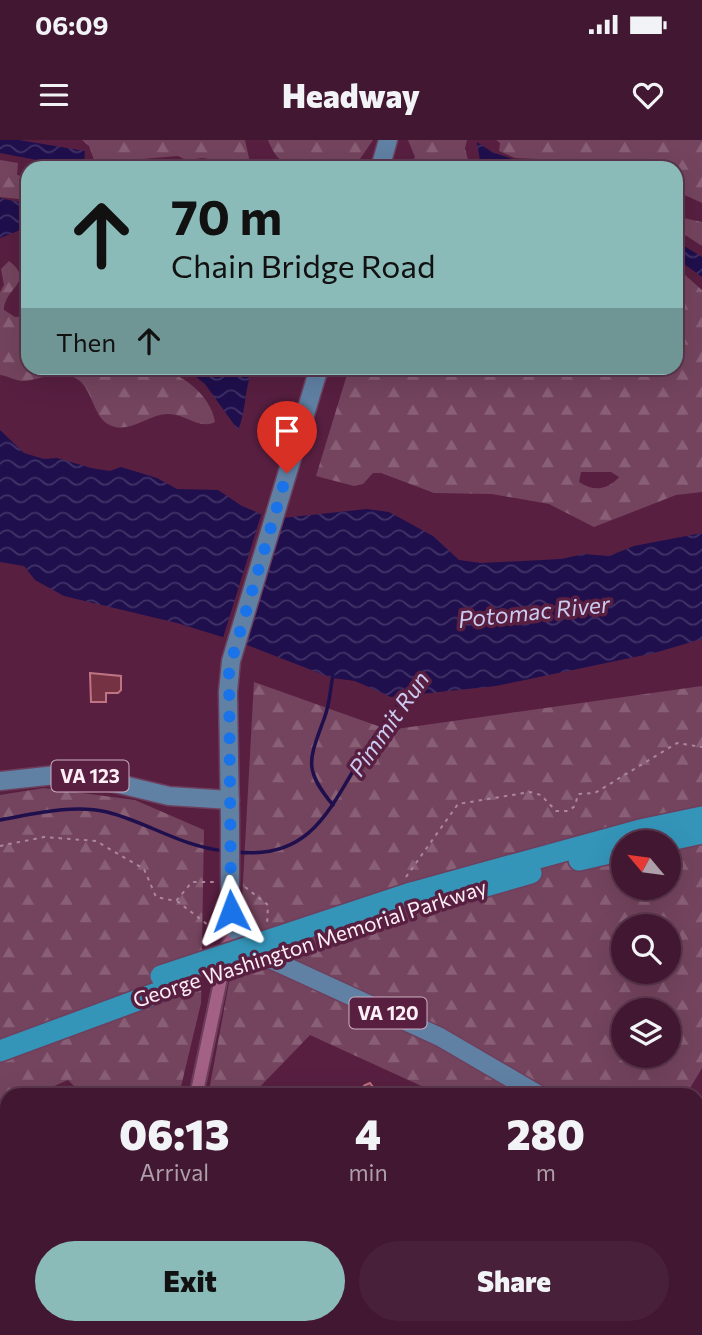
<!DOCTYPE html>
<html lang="en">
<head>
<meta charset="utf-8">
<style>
	:root { --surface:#421731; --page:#492039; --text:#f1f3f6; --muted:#ae9fab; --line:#5a364d; --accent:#8bbbb9 }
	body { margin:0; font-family:Commissioner,sans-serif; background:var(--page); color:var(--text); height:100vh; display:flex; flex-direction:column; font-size:26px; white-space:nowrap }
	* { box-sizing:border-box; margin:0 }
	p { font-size:23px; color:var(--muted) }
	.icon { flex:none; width:38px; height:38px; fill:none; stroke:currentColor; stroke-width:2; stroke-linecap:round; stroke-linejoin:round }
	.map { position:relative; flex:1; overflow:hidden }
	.sheet { position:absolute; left:0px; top:948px; width:704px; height:247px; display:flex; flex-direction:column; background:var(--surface); border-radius:21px 21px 0 0; box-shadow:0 7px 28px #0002,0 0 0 2px var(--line) }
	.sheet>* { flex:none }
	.top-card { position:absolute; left:21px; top:21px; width:662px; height:214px; border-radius:21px; box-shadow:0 7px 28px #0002,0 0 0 2px var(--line); background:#8bbbb9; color:#111; overflow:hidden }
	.needle { width:46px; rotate:299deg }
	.tools { position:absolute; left:611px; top:690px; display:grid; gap:14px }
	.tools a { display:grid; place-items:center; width:70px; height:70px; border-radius:50%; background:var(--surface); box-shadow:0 7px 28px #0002,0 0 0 2px var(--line); font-size:35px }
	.pin { position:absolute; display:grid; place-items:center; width:60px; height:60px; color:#fff; margin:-72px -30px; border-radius:50% 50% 50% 0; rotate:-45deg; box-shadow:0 0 7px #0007 }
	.pin .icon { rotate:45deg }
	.me { position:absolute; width:77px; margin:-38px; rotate:357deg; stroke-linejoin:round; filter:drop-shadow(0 0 5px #0008) }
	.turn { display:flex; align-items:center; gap:24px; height:147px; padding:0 35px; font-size:32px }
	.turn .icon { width:91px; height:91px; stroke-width:2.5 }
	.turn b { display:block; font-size:49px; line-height:60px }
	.then { display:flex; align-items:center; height:66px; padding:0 35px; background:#0003; gap:14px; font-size:26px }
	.eta { display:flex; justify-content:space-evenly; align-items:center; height:119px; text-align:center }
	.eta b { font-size:42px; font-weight:800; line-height:49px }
	.button { display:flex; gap:14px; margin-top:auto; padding:14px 35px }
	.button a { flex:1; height:80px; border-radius:42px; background:var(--accent); color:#111; font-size:28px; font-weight:800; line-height:80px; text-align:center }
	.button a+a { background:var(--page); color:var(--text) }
	.status { display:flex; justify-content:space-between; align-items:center; height:49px; padding:0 35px; background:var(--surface); direction:ltr }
	.status svg { height:19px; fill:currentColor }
	header { display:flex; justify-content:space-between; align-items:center; height:91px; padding:0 35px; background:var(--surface); font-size:32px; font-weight:800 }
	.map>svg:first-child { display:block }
	.forest { fill:url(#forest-firs); fill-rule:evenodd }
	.water { fill:url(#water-waves) }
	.pier { fill:#581f41 }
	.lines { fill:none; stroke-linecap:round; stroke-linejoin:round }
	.stream { stroke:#1f0f4d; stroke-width:3.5 }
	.building { fill:#753242; stroke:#be7483; stroke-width:2 }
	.minor-casing { stroke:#6e3f5d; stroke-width:16 }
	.primary-casing { stroke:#6e3f5d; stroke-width:21 }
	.motorway-casing { stroke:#6e3f5d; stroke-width:24 }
	.path { stroke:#ab879b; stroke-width:2; stroke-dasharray:3.5 5; stroke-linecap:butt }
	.minor { stroke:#a36285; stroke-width:12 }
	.primary { stroke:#6081a4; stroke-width:18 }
	.motorway { stroke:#3495b9; stroke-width:21 }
	.primary-bridge-casing { stroke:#6e3f5d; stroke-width:21; stroke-linecap:butt }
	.motorway-bridge-casing { stroke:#6e3f5d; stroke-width:24; stroke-linecap:butt }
	.primary-bridge { stroke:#6081a4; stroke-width:18 }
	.motorway-bridge { stroke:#3495b9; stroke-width:21 }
	.route { stroke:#1a73e8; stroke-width:12; stroke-dasharray:0 21.6 }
	.labels { text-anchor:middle; stroke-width:7; stroke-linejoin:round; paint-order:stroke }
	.shield { fill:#581f41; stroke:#ccb0bf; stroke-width:2 }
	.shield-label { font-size:19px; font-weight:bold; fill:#feeef5 }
	.street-label { font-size:21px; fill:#feeef5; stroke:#581f41 }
	.water-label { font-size:23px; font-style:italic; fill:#cccbf2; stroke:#581f41 }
</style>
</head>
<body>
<div class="status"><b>06:09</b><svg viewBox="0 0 49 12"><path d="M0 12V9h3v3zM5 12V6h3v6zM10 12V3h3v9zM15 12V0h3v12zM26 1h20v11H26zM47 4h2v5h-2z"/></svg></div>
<header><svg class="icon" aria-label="menu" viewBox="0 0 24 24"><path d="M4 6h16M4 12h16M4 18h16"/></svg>Headway<svg class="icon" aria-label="heart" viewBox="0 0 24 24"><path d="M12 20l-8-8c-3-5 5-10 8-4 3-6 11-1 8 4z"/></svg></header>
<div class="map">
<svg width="702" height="1195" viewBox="0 0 702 1195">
	<defs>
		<pattern id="forest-firs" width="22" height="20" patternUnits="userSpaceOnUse" patternTransform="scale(1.75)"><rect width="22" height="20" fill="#74445e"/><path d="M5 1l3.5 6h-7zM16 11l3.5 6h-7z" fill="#895f76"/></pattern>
		<pattern id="water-waves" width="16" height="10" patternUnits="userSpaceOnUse" patternTransform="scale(1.75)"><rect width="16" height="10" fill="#1f0f4d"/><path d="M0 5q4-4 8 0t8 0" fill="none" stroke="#413267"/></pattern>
	</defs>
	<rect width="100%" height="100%" fill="#581f41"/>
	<!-- forest -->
	<g class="forest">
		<path d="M82 0H245L251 27 203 18 186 20 178 16 95 23 89 6Z"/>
		<path d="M268 0H373L360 19 348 25C341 23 332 19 325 19 295 18 282 36 268 0Z"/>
		<path d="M408 0H467L465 8 470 28H408L415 17Z"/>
		<path d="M496 0H702V63L676 51V28H569L537 19 515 18 499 11 500 3Z"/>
		<path d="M0 20 18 23 17 35 28 37V60L0 57Z"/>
		<path d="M679 77 702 82V106L676 89V78Z"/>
		<path d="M9 121C36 142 4 148 4 170L15 177 28 176V228C65 228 119 222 154 228 180 231 211 255 215 282 200 290 185 274 169 274 151 273 131 293 112 286 90 279 95 241 68 235 55 232 39 239 26 241 18 242 8 236 0 235V152L4 145 1 129Z"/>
		<path d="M676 127 702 150V352L676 355 594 387 549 364 492 354 434 353 381 333H373L363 344 354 346 316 336 349 228H676ZM581 332H611L619 337C607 350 594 352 579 342Z"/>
		<path d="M254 542 389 590 702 546V928L686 955H441L310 895 252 955 208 956 241 778ZM623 702H668V747H623ZM623 786H668V831H623ZM623 870H668V915H623Z"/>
		<path d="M44 648 135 660 204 690 201 863 179 955H83L68 940 34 955 7 956V970L0 978V655Z"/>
	</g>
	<!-- water -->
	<g class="water">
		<path d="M0 0H19L85 11 84 23C126 33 171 14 212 28H62L53 23 0 13Z"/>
		<path d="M477 2 492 12 538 28H470L480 21Z"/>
		<path d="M285 22 334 24V28H276Z"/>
		<path d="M0 58 28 64V87L0 98Z"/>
		<path d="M676 101 702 117V137L676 118Z"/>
		<path d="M185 228H264L251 233C244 253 246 272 238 290L205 244Z"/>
		<path d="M0 290 24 313 44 319 57 318 91 328 110 331 121 327 157 338 177 349 218 350 242 366 273 379 367 369 389 372 433 396 459 420 481 423 561 419 584 414 609 416 634 406 702 393V499L654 513 496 546 391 557 355 541 332 538 242 503 177 483 64 456 35 440 24 426 0 422Z"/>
	</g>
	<!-- pier -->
	<path class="pier" d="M262 372 273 376 243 507 222 501Z"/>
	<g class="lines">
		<!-- stream -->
		<g class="stream">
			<path d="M333 535C330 550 330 564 324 579 309 620 303 629 333 665"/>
			<path d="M0 680C34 674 73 664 107 672 147 682 182 707 225 711"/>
			<path d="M236 712C308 720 328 673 360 619 374 595 390 574 408 552"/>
		</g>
	</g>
	<!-- building -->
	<g class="building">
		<path d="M90 533 121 536V550L118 553H106V562H91Z"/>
		<path d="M370 943 380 956H352L365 945Z"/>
	</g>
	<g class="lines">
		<defs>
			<g id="minor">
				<path d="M196 956 228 805 237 791"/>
				<path d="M69 1188V1195"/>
				<path d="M455 1195 471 1188"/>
			</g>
			<g id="primary">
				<path d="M380 28 388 0"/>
				<path d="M0 641 56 635 86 636 169 656 230 660"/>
				<path d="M230 679 228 552 231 521 319 228"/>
				<path d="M230 761 237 791 259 814 440 897 541 956"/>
				<path d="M696 1073 702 1092"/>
				<path d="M696 1154 702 1139"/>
				<path d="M677 1195 681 1188"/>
			</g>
			<g id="motorway">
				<path d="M661 702 702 693"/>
				<path d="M579 720 623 710"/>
				<path d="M411 753 640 690 702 677"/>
				<path d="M444 758 531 733"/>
				<path d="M0 911 165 850"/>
			</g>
		</defs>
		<!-- minor casing -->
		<use href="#minor" class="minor-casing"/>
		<!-- primary casing -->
		<use href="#primary" class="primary-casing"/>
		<!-- motorway casing -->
		<use href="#motorway" class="motorway-casing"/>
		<!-- path -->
		<g class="path">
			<path d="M0 706 44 697 96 701 144 729 156 757 176 761 192 742H216"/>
			<path d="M406 737 458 664 530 652 541 655 556 671H568L575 666 578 654 595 653 677 603 702 607"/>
			<path d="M245 747 268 765 267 785"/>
			<path d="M177 761 217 792"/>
			<path d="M216 769 218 799"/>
			<path d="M88 1195 89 1188"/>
		</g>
		<!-- minor -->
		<use href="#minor" class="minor"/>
		<!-- primary -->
		<use href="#primary" class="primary"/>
		<!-- motorway -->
		<use href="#motorway" class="motorway"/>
		<defs>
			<path id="primary-bridge" d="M230 679V761"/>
			<path id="motorway-bridge" d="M161 836 411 753"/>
		</defs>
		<!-- primary-bridge casing -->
		<use href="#primary-bridge" class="primary-bridge-casing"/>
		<!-- motorway-bridge casing -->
		<use href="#motorway-bridge" class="motorway-bridge-casing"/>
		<!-- primary-bridge -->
		<use href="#primary-bridge" class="primary-bridge"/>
		<!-- motorway-bridge -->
		<use href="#motorway-bridge" class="motorway-bridge"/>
	</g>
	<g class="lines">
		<!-- route -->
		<path class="route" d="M231 771 229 529 287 333"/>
	</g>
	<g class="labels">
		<!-- shield labels -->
		<g class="shield">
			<rect x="51.5" y="620.5" width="77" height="31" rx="5"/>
			<rect x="349.5" y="857.5" width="77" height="31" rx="5"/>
		</g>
		<g class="shield-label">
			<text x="90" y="643">VA 123</text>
			<text x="388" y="880">VA 120</text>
		</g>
		<!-- street labels -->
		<g class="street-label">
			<text transform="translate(310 804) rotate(-18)" y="7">George Washington Memorial Parkway</text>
		</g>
		<!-- water labels -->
		<g class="water-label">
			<text transform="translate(534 472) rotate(-6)" y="8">Potomac River</text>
			<text transform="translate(389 584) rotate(-55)" y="8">Pimmit Run</text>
		</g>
	</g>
</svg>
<div class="tools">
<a><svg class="needle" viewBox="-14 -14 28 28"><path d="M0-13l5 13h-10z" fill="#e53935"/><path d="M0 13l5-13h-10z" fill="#ae9fab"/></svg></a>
<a><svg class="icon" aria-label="search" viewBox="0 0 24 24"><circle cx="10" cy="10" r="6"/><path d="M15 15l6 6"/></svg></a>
<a><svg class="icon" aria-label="layers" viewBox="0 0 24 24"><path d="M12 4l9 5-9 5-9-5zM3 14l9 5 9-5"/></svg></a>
</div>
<div class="pin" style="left:287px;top:333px;background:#d93025"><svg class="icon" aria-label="arrive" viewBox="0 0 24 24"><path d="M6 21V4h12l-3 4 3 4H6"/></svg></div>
<svg class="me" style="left:231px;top:771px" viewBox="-20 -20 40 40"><path d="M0-17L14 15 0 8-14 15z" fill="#1a73e8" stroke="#fff" stroke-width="4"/></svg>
<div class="top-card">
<div class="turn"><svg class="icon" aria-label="ahead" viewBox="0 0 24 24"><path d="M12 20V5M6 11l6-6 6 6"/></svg><div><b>70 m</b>Chain Bridge Road</div></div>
<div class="then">Then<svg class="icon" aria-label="ahead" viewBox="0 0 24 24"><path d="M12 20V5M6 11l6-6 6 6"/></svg></div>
</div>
<section class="sheet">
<div class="eta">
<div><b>06:13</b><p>Arrival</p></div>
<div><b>4</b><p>min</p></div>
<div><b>280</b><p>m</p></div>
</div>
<div class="button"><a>Exit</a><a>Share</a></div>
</section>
</div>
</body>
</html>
